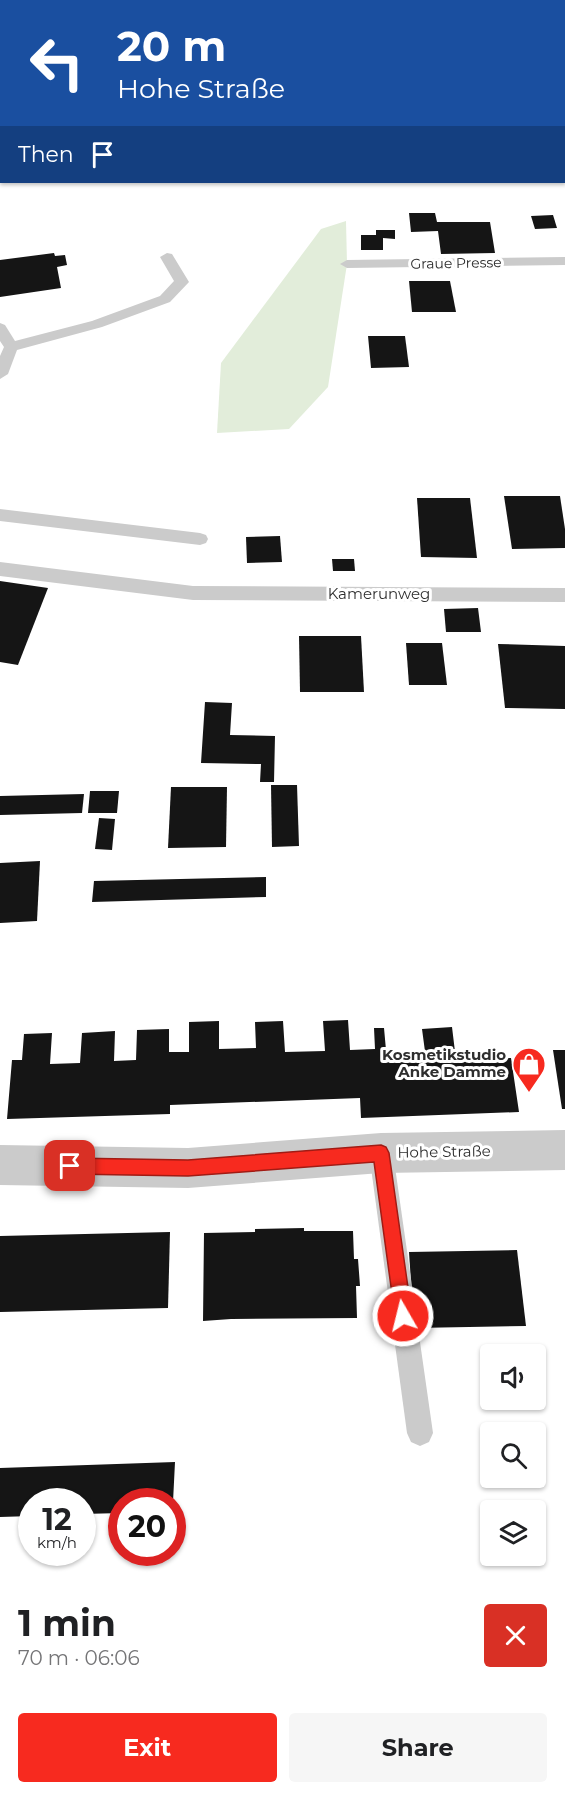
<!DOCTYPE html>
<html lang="en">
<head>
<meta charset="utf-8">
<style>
	:root { --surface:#fff; --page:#f6f6f6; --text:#202124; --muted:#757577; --accent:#f72a1f }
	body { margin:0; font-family:Montserrat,sans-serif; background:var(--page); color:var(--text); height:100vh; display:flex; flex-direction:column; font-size:22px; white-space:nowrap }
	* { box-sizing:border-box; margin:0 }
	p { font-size:20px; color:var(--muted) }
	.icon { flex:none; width:33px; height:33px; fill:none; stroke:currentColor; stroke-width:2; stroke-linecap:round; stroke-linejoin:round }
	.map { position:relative; height:1584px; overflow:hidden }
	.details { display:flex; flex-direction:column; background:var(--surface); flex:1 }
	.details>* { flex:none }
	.hud { position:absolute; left:0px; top:0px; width:566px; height:183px; box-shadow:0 2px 4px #0004; background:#1a4fa0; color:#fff; overflow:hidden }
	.tools { position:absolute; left:480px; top:1344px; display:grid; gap:12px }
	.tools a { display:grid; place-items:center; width:66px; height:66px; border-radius:6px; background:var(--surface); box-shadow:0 2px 4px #0004; font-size:30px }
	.speed { position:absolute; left:18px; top:1488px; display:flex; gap:12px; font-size:30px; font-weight:700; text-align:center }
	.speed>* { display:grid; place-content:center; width:78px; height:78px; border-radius:50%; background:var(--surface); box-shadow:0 2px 4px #0004; line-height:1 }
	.speed small { font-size:15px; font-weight:400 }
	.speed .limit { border:9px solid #d22; background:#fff; color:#111 }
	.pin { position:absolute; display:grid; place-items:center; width:51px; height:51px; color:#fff; margin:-26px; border-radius:12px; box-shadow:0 3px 9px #0006 }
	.me { position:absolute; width:66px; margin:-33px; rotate:352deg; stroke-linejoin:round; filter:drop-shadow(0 0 4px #0008) }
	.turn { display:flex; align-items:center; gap:21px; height:126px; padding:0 18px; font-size:27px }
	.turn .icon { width:78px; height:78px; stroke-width:2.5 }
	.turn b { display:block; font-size:42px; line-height:51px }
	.then { display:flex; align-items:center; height:57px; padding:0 18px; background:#0003; gap:12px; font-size:22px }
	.round { display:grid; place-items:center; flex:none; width:63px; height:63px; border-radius:6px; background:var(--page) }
	.head { display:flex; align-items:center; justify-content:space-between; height:102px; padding:0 18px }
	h1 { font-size:36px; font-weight:700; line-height:45px }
	.primary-button { display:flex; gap:12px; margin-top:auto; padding:12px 18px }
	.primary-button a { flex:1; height:69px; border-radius:6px; background:var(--accent); color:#fff; font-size:24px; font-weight:700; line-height:69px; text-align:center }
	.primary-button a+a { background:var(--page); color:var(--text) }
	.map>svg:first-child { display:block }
	.green { fill:#e2edda }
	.building { fill:#151515 }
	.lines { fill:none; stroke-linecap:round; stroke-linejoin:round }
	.lane { fill:#cbcbcb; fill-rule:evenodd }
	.street { fill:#cbcbcb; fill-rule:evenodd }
	.route { fill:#f72a1f; stroke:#a11b14; stroke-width:1.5 }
	.labels { text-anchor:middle; stroke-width:6; stroke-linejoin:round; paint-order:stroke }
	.far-street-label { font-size:14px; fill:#2e2e2e; stroke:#fff }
	.street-label { font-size:15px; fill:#2e2e2e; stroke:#fff }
	.poi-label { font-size:15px; font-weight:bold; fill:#2e2e2e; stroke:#fff; text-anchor:end }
</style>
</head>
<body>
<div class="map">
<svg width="565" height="1584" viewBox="0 0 565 1584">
	<rect width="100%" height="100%" fill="#fff"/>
	<!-- green -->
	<path class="green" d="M346 221 347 264 328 387 289 429 217 433 221 363 321 229Z"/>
	<!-- building -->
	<g class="building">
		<path d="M409 213H435L437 222H490L495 253 441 254 438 231 411 232Z"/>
		<path d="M553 215 557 228 535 229 531 216Z"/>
		<path d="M376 230H395V239L383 238V250H361V235H376Z"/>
		<path d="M54 253 55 256 65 255 67 265 57 267 61 288 0 297V260Z"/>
		<path d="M409 281H450L456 312H412Z"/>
		<path d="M368 336H405L409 367 371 368Z"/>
		<path d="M504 496H560L565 529V548L512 549Z"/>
		<path d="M417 498H470L477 558 421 557Z"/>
		<path d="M280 536 282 562 247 563 246 537Z"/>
		<path d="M332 559H354L355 571H333Z"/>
		<path d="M0 581 48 588 18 665 0 662Z"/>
		<path d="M478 608 481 632H446L444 609Z"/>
		<path d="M299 636H361L364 692H300Z"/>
		<path d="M406 643H442L447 685H409Z"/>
		<path d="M498 644 565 646V709L505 708Z"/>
		<path d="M205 702 232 703 230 735 275 736 274 782H260L261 764 201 763Z"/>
		<path d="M271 785H297L299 846 272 847Z"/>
		<path d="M171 787H227L226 847 168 848Z"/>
		<path d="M90 791H119L117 813H88Z"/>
		<path d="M84 794 82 813 0 815V796Z"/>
		<path d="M99 818 115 819 112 850 95 849Z"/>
		<path d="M40 861 37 921 0 923V863Z"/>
		<path d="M266 877V897L92 902 94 881Z"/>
		<path d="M348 1020 350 1050 375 1049 374 1028H384L387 1061 426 1059 422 1029 452 1027 456 1060 511 1058 519 1112 361 1118 360 1098 170 1105V1114L7 1119 12 1060H22L24 1034 52 1033 50 1064 80 1063 82 1033 115 1031 114 1061 136 1060 137 1030 169 1029V1052H189V1022L219 1021V1049L256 1048 255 1022 283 1021 285 1052 325 1051 323 1021Z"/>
		<path d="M553 1050H565V1109H562Z"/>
		<path d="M304 1228V1231H353L354 1259H358L360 1286H356L357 1318 231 1319 203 1321 204 1233 255 1232V1229Z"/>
		<path d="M170 1232 168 1308 0 1312V1236Z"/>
		<path d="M517 1250 526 1326 414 1328 409 1252Z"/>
		<path d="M175 1462 173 1502H122V1513L82 1514V1502H32V1516L0 1517V1468Z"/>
	</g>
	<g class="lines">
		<!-- lane -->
		<g class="lane">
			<path d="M308 0H332L333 2H309Z"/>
			<rect x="564" y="115" width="1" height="8"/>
			<rect x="0" y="126" width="2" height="8"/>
			<path d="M167 253 172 254 189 282 170 302 102 327 17 350 8 374 0 379V356L4 347 0 341V323L5 325 15 341 92 321 160 296 174 281 160 257Z"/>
			<path d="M565 257V265L347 268 340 264 347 260Z"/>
			<path d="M0 509 200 533 206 535 208 539 206 543 200 545 0 521Z"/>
			<path d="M0 562 193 586 565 588V602L193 600 0 576Z"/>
			<path d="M381 1141 389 1145 393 1153 433 1433 429 1442 420 1446 411 1442 407 1433 369 1153 373 1145Z"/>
		</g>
		<!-- street -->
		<path class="street" d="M565 1130V1170L381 1173 188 1188 0 1185V1145L188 1148 381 1133Z"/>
	</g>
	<!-- route -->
	<path class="route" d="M381 1145 386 1147 389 1153 412 1316 410 1322 403 1325 397 1322 395 1316 374 1162 188 1176 70 1174 65 1172 62 1166 65 1160 70 1158 188 1160Z"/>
	<!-- icons -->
	<defs>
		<symbol id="shop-pin" viewBox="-11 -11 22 30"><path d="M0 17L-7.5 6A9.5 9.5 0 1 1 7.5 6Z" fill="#f72a1f" stroke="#fff"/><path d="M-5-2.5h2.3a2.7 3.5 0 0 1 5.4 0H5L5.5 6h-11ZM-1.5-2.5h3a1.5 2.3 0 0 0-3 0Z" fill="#fff"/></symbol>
	</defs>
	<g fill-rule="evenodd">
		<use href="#shop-pin" x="510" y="1045" width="38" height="52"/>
	</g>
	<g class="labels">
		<!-- far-street labels -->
		<g class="far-street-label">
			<text transform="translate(456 263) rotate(-1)" y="5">Graue Presse</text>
		</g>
		<!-- street labels -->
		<g class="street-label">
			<text x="379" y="599">Kamerunweg</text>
			<text transform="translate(444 1152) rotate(-1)" y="5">Hohe Straße</text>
		</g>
		<!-- poi labels -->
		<g class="poi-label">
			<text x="506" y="1060">Kosmetikstudio<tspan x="506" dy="17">Anke Damme</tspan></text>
		</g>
	</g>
</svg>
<div class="tools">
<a><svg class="icon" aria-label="sound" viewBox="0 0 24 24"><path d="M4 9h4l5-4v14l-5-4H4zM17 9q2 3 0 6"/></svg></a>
<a><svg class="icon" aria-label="search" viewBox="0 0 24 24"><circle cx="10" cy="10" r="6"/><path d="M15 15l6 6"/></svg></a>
<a><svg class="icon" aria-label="layers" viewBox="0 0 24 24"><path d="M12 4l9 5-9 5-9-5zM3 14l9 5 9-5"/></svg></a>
</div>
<div class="speed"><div>12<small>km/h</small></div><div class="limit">20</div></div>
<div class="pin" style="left:70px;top:1166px;background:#d93025"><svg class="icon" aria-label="arrive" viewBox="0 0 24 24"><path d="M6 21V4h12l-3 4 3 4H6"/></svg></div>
<svg class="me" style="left:403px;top:1316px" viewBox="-20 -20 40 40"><circle r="17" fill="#f72a1f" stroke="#fff" stroke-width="3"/><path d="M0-11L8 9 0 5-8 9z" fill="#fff"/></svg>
<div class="hud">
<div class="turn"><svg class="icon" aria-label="left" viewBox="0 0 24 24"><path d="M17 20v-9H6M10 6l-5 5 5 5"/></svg><div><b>20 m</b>Hohe Straße</div></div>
<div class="then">Then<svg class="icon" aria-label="arrive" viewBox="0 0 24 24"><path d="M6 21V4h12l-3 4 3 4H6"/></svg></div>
</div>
</div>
<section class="details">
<div class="head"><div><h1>1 min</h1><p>70 m · 06:06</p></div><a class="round" style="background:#d93025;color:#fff"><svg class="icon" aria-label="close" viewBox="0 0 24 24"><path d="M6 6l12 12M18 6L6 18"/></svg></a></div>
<div class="primary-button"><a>Exit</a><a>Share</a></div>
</section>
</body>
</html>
